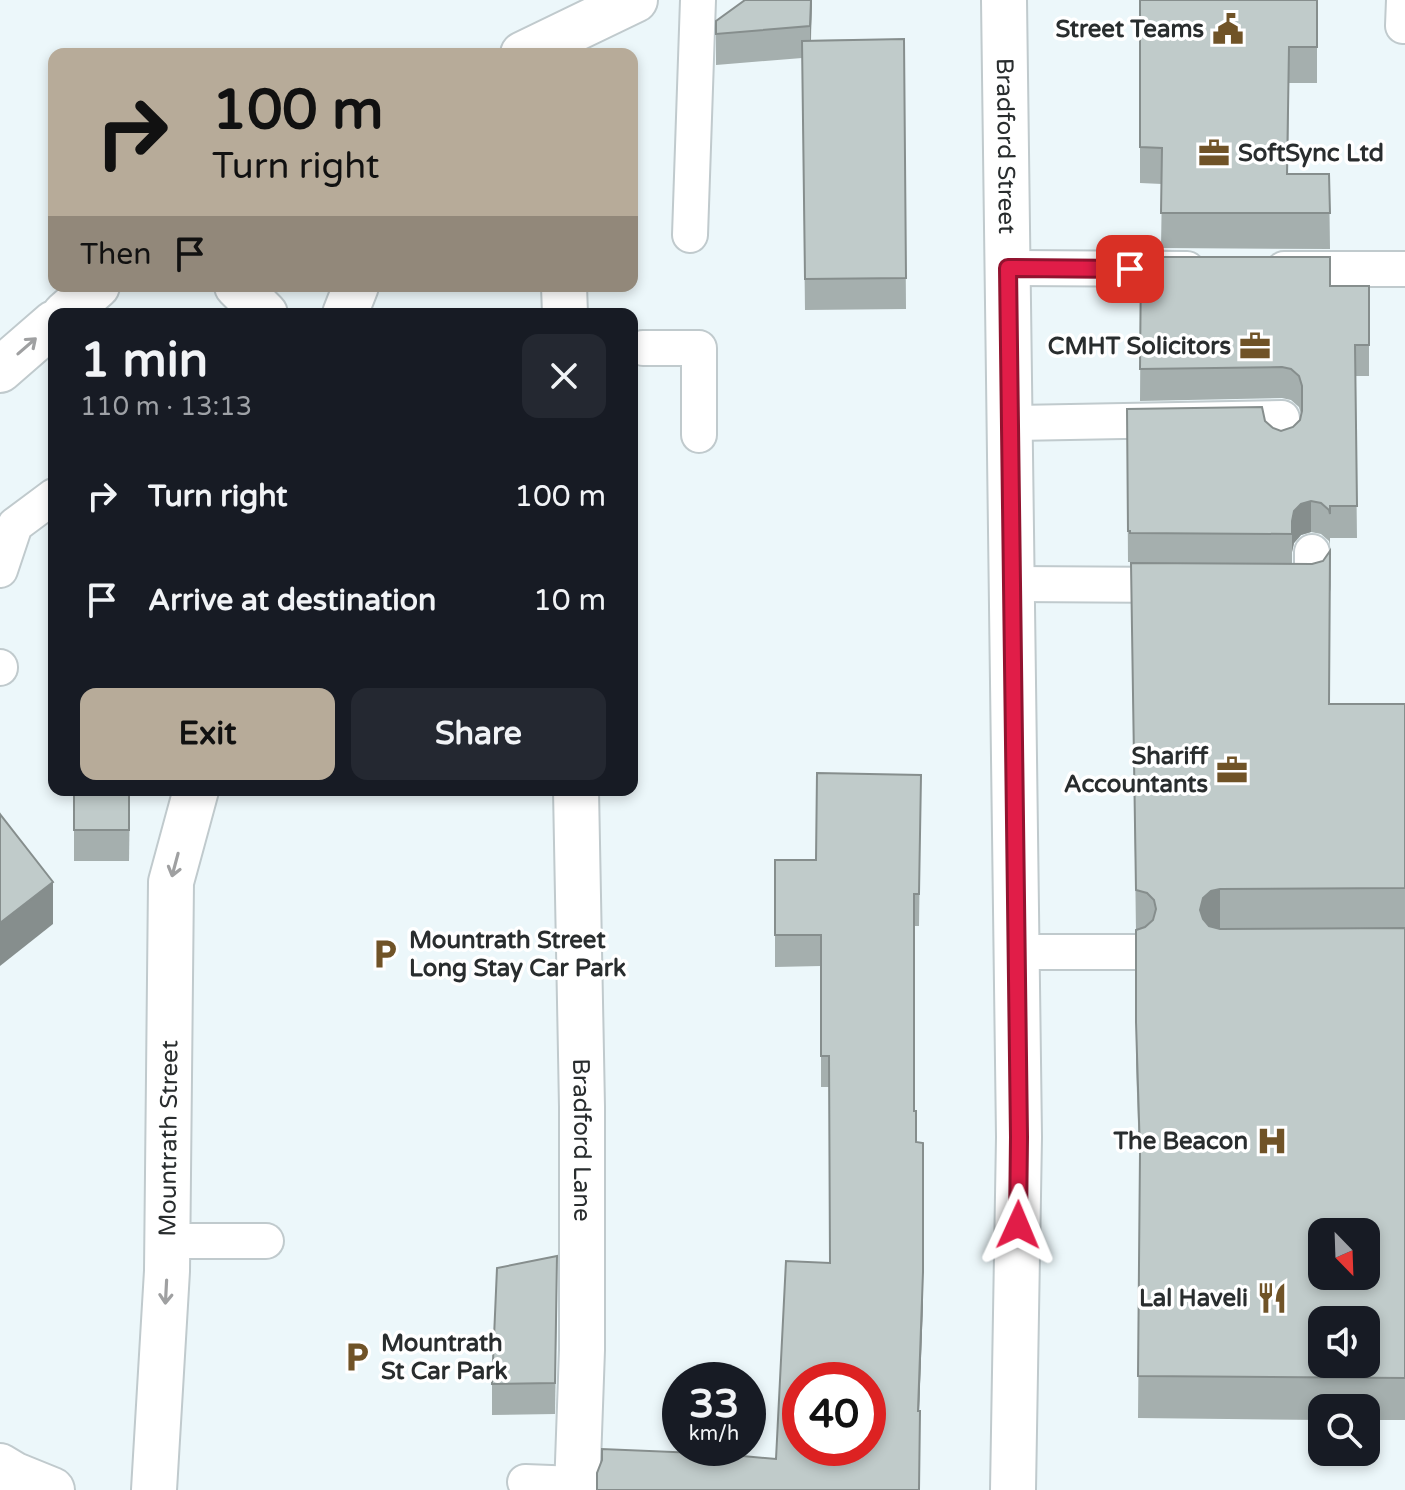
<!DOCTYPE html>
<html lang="en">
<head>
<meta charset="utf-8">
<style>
	:root { --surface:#171b24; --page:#242831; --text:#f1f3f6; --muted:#9ea1a6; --accent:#b7ab99 }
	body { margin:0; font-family:"Varela Round",sans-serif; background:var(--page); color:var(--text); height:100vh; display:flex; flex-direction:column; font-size:30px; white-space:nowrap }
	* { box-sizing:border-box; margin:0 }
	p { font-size:26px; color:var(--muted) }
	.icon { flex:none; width:44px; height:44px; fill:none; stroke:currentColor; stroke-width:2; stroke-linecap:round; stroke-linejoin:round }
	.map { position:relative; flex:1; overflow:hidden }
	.sheet { position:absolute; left:48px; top:308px; width:590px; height:488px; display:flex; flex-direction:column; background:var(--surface); border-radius:16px; box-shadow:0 4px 12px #0003 }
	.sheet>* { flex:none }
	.guide { position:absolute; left:48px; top:48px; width:590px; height:244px; border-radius:16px; box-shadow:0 4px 12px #0003; background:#b7ab99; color:#111; overflow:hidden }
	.needle { width:52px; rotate:157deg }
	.tools { position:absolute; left:1308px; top:1218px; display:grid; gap:16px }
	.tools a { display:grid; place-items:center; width:72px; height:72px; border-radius:16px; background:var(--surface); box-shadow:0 4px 12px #0003; font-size:40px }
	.speed { position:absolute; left:662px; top:1362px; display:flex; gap:16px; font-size:40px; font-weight:700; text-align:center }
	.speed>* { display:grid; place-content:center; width:104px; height:104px; border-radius:50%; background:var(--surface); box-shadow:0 4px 12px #0003; line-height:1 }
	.speed small { font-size:20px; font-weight:400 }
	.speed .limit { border:12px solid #d22; background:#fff; color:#111 }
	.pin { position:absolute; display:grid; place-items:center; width:68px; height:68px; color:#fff; margin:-34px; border-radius:16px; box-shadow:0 4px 12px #0006 }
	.me { position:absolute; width:88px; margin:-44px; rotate:1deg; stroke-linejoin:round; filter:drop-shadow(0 0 6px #0008) }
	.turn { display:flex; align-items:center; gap:28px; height:168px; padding:0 32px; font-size:36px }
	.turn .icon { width:104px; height:104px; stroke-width:2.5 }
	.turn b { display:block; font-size:56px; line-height:68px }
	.then { display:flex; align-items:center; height:76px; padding:0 32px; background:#0003; gap:16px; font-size:30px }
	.round { display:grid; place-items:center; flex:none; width:84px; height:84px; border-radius:16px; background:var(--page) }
	.overview { display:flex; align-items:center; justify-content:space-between; height:136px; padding:0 32px }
	h1 { font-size:48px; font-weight:700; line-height:60px }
	.button { display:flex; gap:16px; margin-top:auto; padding:16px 32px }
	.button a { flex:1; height:92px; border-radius:16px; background:var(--accent); color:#111; font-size:32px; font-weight:700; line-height:92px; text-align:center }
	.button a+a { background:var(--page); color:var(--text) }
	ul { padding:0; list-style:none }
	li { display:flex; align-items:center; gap:24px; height:104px; padding:0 32px }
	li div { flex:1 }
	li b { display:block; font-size:30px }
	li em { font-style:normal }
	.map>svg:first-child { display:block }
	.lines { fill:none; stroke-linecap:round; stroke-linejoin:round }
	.lane-casing { stroke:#c0cacd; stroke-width:38 }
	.street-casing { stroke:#c0cacd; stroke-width:48 }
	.secondary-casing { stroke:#c0cacd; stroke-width:48 }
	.lane { stroke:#fff; stroke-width:34 }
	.street { stroke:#fff; stroke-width:44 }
	.secondary { stroke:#fff; stroke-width:44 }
	.wall { fill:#a5afae }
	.shaded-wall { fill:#868e8d }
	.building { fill:#c0cbca; stroke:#868e8d; stroke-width:2; fill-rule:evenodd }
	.oneway { stroke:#9fa0a1 }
	.route-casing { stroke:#92132f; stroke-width:20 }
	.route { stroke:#e11d48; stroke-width:14 }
	.labels { text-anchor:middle; stroke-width:7; stroke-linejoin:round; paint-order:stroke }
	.poi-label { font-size:24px; font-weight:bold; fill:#292d2e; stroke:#fff; text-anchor:end }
	.street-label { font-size:24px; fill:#292d2e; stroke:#fff }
</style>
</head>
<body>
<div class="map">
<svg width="1405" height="1490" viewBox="0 0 1405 1490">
	<rect width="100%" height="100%" fill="#ecf7fa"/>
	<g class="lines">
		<defs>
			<g id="lane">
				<path d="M1403 26 1404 0"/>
				<path d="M690 235 698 0"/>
				<path d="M1008 268 1187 269"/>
				<path d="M1284 269H1405"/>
				<path d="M643 348H699V435"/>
				<path d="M1010 423 1282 418V442"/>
				<path d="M0 570 15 525 54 496"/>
				<path d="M1012 584 1176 585"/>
				<path d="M1289 586H1312V552"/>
				<path d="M0 667V668"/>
				<path d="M1017 952H1136"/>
				<path d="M168 1241H266"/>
				<path d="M525 1482 577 1484"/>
			</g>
			<g id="street">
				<path d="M237 286 265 314"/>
				<path d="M564 286 565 314"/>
				<path d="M345 314 356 286"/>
				<path id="s1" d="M576 790 582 1107V1350L577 1490"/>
				<path id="s2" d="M154 1490 167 1271 171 882 196 790"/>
			</g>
			<g id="secondary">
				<path id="s3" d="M1004 0 1019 1137 1013 1490"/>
				<path d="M523 54 635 0"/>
				<path d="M65 314 97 286"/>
				<path d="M0 370 54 323"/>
				<path d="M0 1466 15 1475 52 1490"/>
			</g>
		</defs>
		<!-- lane casing -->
		<use href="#lane" class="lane-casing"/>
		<!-- street casing -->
		<use href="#street" class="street-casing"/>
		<!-- secondary casing -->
		<use href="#secondary" class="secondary-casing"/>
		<!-- lane -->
		<use href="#lane" class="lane"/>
		<!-- street -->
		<use href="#street" class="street"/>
		<!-- secondary -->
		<use href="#secondary" class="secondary"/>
	</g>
	<!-- wall -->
	<g class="wall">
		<path d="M812 0 811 40 904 39 906 309 805 310 802 58 716 65V21Z"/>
		<path d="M1140 0H1317V83H1289L1288 174H1329L1330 249 1161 248 1162 184 1140 183Z"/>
		<path d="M1141 257 1330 286H1369V376H1355L1357 538H1330V546L1329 541 1321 534 1311 532 1301 535 1294 543 1292 552V564L1330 704H1405V1420H1366V1408H1322V1420L1138 1418 1140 1183 1136 1064V932L1131 565 1130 562H1128L1127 409 1265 421 1273 428 1281 431 1293 427 1300 420 1301 414 1299 407 1291 400 1282 398 1140 401Z"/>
		<path d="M921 775 919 926H914V1111L923 1303 919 1411 920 1442 919 1490H597L776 1459 830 1263 829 1087H821V966L775 967V860H816Z"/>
		<path d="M74 790H130L129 861H74Z"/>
		<path d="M557 1288 555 1414 492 1415V1384Z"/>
	</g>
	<!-- shaded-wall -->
	<g class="shaded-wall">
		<path d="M811 0H812L810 58V26Z"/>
		<path d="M1311 501V532L1301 535 1294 543 1292 552V521L1294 511 1301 504Z"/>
		<path d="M53 882V924L0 966V923Z"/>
		<path d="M1220 889V931L1203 940 1200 910 1203 898 1211 891Z"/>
		<path d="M923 1272V1303L918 1442V1411Z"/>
	</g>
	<!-- building -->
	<g class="building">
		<path d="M745 0H811L810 26 716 34V21Z"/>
		<path d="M1140 0H1317V47H1289L1287 174H1329L1330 213H1161L1162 148 1140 147Z"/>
		<path d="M904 39 906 278 805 279 802 41Z"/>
		<path d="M1141 257H1330V286H1369V345H1355L1357 506H1330V514L1329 510 1321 503 1311 501 1301 504 1294 511 1292 521V534L1130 533V531H1128L1127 409 1262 407 1265 421 1273 428 1281 431 1293 427 1300 420 1302 411V386L1299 376 1291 369 1282 367 1140 369Z"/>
		<path d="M1330 551 1329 704H1405V888L1220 889 1211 891 1203 898 1200 910 1203 919 1209 926 1220 929 1405 928V1378L1138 1376 1140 1153 1136 1022V930L1145 927 1153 920 1156 909 1154 900 1147 893 1136 890 1131 563 1312 564 1323 561ZM1322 1232H1366V1276H1322ZM1322 1320H1366V1364H1322Z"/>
		<path d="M817 773 921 775 919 894H914V1111H916V1142L923 1143V1272L918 1411H920L919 1490H597V1473L602 1460V1449L721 1454 776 1459 786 1261 830 1263 829 1056H821V935H775V860H816ZM800 1380H868V1448H800Z"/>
		<rect x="74" y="790" width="55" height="40"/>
		<path d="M0 814 53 882 0 923Z"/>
		<path d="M557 1256 555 1383 492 1384 497 1268Z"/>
	</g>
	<!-- one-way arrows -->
	<defs><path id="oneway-shaft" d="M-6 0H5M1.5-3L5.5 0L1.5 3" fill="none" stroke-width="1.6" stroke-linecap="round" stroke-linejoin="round" transform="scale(2)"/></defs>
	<g class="oneway">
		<use href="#oneway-shaft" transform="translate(27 346) rotate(-41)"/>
		<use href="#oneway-shaft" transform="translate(175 865) rotate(105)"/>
		<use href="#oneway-shaft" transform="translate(166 1292) rotate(93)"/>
	</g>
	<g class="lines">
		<defs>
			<path id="route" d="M1018 1225 1019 1137 1008 268 1130 269"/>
		</defs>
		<!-- route casing -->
		<use href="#route" class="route-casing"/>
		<!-- route -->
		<use href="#route" class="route"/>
	</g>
	<!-- icons -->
	<defs>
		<symbol id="civic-bare" viewBox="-9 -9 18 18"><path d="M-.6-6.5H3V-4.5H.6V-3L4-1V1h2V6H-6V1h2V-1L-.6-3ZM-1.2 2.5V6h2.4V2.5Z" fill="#705327" stroke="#fff" stroke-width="2.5" paint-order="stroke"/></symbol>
		<symbol id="office-bare" viewBox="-9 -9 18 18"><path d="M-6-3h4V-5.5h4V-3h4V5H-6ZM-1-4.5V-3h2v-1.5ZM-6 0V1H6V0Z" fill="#705327" stroke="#fff" stroke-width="2.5" paint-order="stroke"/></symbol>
		<symbol id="parking-bare" viewBox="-9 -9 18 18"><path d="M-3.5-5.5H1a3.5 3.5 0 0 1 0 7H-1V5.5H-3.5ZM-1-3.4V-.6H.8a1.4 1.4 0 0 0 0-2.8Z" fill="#705327" stroke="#fff" stroke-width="2.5" paint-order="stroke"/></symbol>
		<symbol id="hospital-bare" viewBox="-9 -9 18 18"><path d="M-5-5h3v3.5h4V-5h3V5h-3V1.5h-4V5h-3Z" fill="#705327" stroke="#fff" stroke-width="2.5" paint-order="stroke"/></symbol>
		<symbol id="restaurant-bare" viewBox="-9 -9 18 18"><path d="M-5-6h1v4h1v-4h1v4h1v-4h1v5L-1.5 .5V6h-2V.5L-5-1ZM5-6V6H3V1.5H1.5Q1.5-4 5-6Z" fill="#705327" stroke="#fff" stroke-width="2.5" paint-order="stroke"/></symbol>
	</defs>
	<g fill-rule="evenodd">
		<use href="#civic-bare" x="1206" y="7" width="44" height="44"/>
		<use href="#office-bare" x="1192" y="131" width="44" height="44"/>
		<use href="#office-bare" x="1233" y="324" width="44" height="44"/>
		<use href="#office-bare" x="1210" y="748" width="44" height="44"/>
		<use href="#parking-bare" x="363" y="932" width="44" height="44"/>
		<use href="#hospital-bare" x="1250" y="1119" width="44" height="44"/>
		<use href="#restaurant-bare" x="1250" y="1276" width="44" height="44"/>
		<use href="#parking-bare" x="335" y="1335" width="44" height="44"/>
	</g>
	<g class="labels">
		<!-- poi labels -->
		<g class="poi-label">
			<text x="1204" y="37">Street Teams</text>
			<text x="1238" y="161" text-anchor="start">SoftSync Ltd</text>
			<text x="1231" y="354">CMHT Solicitors</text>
			<text x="1208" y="764">Shariff<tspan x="1208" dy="28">Accountants</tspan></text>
			<text x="409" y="948" text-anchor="start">Mountrath Street<tspan x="409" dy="28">Long Stay Car Park</tspan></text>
			<text x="1248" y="1149">The Beacon</text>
			<text x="1248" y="1306">Lal Haveli</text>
			<text x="381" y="1351" text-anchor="start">Mountrath<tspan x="381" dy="28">St Car Park</tspan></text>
		</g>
		<!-- street labels -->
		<g class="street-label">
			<text dy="8" stroke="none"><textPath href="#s3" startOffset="146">Bradford Street</textPath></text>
			<text dy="8" stroke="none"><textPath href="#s2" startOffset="352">Mountrath Street</textPath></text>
			<text dy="8" stroke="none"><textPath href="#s1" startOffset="350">Bradford Lane</textPath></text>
		</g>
	</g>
</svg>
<div class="tools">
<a><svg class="needle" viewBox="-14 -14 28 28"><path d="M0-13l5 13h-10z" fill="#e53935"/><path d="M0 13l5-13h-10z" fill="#9ea1a6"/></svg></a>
<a><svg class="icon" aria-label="sound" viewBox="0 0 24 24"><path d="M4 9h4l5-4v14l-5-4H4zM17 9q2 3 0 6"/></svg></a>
<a><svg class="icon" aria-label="search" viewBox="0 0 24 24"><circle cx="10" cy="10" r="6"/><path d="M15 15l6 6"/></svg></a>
</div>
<div class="speed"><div>33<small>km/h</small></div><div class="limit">40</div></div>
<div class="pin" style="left:1130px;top:269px;background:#d93025"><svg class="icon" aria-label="arrive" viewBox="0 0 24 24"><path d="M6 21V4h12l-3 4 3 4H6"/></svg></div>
<svg class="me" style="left:1018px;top:1225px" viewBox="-20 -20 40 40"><path d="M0-17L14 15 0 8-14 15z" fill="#e11d48" stroke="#fff" stroke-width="4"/></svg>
<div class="guide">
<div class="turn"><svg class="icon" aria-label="right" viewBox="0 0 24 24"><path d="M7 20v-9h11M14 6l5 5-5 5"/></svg><div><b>100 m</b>Turn right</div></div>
<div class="then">Then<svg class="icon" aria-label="arrive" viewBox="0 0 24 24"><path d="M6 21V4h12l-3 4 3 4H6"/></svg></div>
</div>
<section class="sheet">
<div class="overview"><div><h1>1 min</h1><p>110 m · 13:13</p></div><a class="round"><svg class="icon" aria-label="close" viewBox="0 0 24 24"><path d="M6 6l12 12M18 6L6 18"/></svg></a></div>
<ul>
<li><svg class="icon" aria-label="right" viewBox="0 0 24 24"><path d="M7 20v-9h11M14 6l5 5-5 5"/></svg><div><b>Turn right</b></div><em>100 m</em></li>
<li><svg class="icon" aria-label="arrive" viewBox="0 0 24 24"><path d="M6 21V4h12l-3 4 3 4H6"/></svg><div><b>Arrive at destination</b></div><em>10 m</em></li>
</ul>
<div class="button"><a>Exit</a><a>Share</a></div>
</section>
</div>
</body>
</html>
